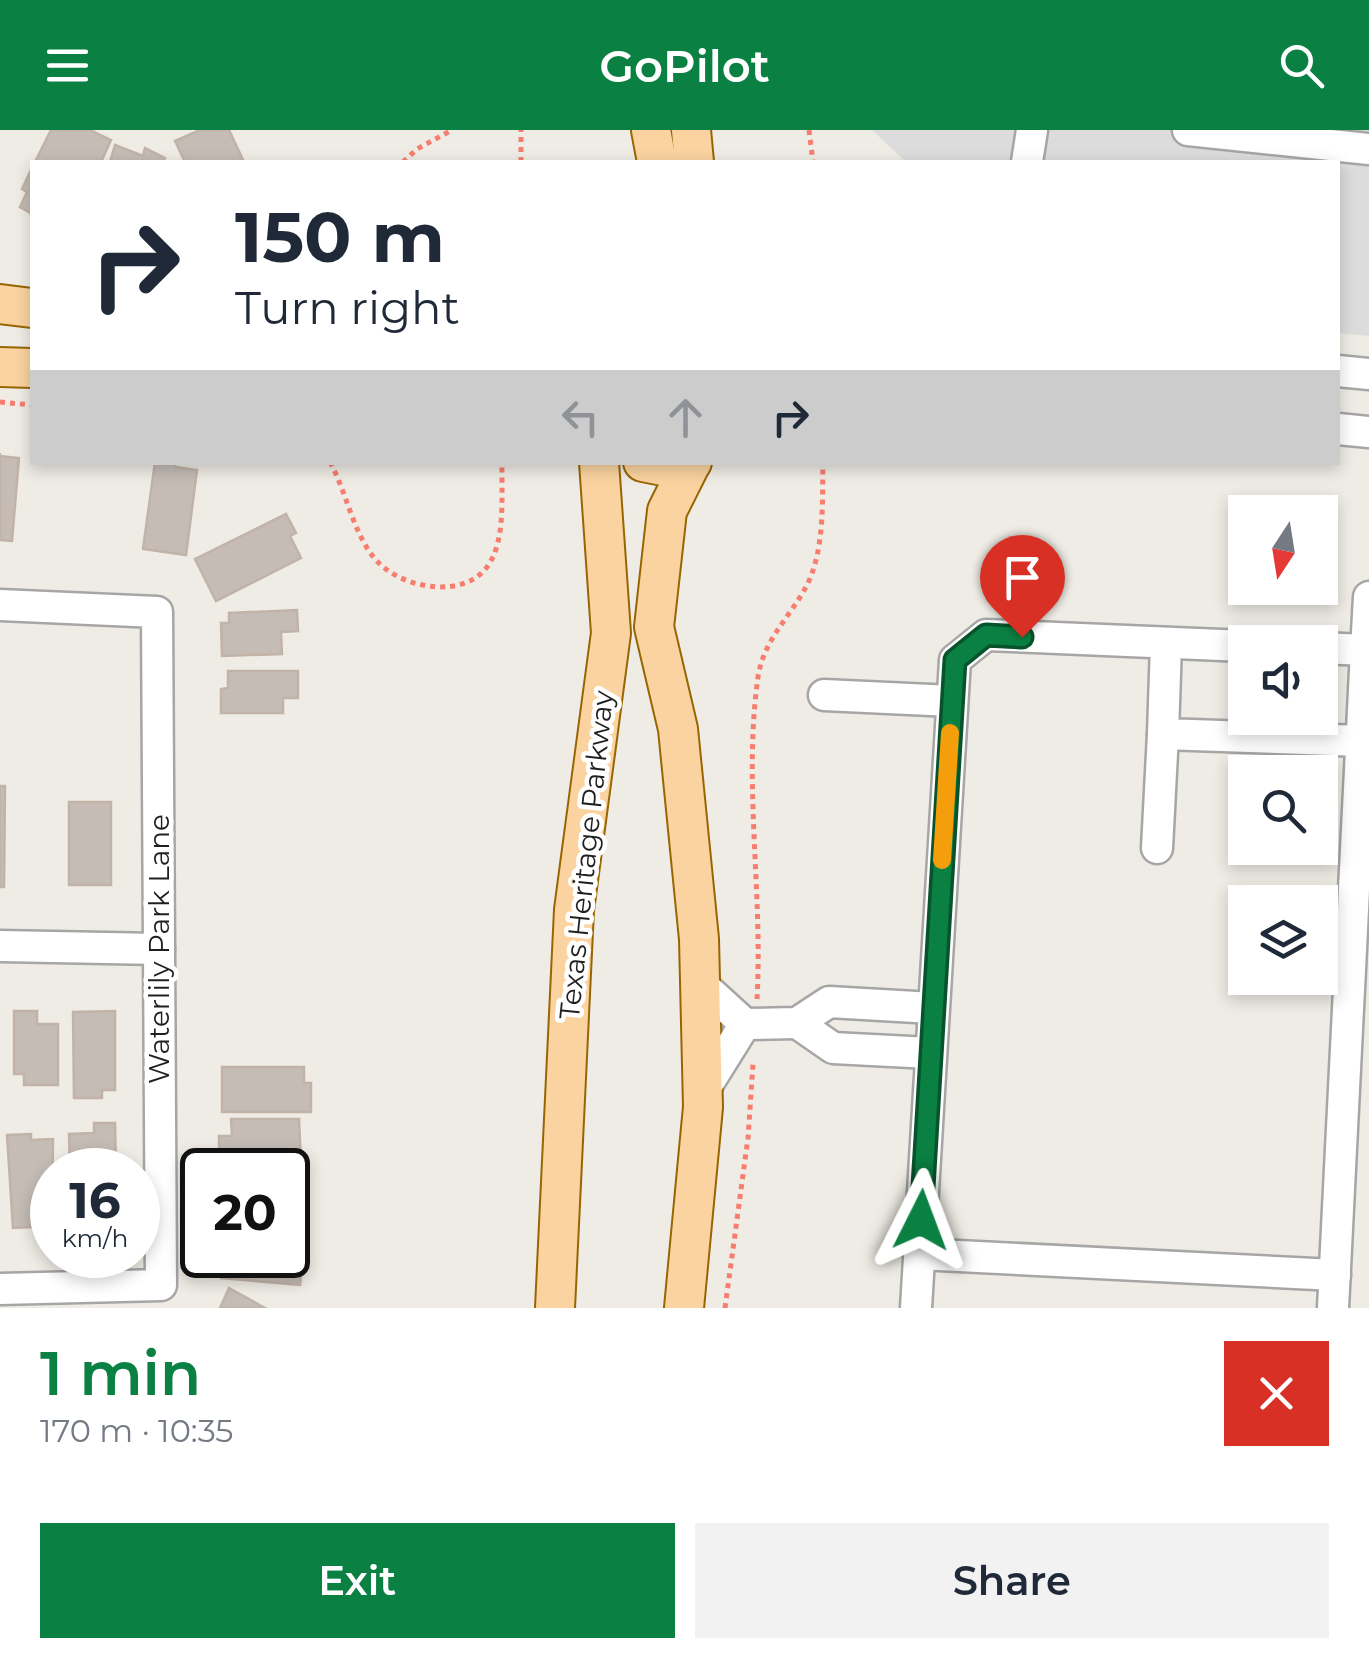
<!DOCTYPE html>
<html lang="en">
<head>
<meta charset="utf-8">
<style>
	:root { --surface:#fff; --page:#f2f2f3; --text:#1f2937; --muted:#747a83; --accent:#0b8043 }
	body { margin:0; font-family:Montserrat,sans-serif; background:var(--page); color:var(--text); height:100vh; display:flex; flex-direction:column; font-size:38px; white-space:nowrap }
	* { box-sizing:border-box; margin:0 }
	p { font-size:32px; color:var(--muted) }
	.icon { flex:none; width:55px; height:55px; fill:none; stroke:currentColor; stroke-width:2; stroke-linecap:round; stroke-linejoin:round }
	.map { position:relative; height:1178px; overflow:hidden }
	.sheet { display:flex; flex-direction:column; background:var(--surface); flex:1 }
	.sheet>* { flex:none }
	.hud { position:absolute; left:30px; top:30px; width:1310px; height:305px; border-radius:0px; box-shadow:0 5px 15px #0003; background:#fff; color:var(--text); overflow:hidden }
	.needle { width:65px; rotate:192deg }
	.buttons { position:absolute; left:1228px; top:365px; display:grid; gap:20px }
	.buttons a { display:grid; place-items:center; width:110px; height:110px; border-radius:0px; background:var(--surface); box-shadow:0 5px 15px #0003; font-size:50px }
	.speed { position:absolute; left:30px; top:1018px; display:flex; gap:20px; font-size:50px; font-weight:700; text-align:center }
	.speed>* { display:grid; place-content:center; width:130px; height:130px; border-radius:50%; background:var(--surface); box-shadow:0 5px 15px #0003; line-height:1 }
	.speed small { font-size:25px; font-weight:400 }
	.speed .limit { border:5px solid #111; border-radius:15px; background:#fff; color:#111 }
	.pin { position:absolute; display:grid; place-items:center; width:85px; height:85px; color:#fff; margin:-102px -42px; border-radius:50% 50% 50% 0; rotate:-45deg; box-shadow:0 0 10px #0007 }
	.pin .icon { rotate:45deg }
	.me { position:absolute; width:110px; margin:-55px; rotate:3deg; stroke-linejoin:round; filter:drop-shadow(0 0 8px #0008) }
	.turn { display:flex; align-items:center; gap:35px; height:210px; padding:0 40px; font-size:45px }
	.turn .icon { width:130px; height:130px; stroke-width:2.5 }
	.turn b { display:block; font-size:70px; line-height:85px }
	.lanes { display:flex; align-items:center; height:95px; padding:0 40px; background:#0003; justify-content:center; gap:50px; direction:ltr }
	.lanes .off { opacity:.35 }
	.round { display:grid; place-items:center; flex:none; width:105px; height:105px; border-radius:0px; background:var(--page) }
	.headline { display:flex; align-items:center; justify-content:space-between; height:170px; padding:0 40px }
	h1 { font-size:60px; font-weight:600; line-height:75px; color:var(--accent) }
	.button { display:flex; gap:20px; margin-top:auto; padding:20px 40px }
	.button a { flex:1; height:115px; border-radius:0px; background:var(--accent); color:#fff; font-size:40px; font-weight:600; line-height:115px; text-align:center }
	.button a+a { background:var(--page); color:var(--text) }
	header { display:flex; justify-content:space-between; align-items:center; height:130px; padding:0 40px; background:var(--accent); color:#fff; font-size:45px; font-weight:600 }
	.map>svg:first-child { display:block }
	.residential { fill:#dddcdc }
	.building { fill:#c4bcb5; stroke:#c1b3a8; stroke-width:2.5 }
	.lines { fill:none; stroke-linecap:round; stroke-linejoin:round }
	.minor-casing { stroke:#a6a6a6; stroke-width:35 }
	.major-casing { stroke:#976603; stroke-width:42 }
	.path { stroke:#f77d6f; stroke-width:5; stroke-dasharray:5 5; stroke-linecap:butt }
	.minor { stroke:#fff; stroke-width:30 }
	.major { stroke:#fad3a0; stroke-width:38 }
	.route-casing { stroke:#07532c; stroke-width:25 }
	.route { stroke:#0b8043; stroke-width:18 }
	.slow { stroke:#f59e0b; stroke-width:18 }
	.labels { text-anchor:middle; stroke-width:9; stroke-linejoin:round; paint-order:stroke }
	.street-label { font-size:28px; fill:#1f1f1f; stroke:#fff }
</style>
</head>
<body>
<header><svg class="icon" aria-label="menu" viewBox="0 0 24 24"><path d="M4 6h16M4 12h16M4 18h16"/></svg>GoPilot<svg class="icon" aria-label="search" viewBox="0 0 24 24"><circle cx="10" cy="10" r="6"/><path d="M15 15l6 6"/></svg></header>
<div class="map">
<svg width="1369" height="1178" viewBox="0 0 1369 1178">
	<rect width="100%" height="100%" fill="#efece5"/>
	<!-- residential -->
	<path class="residential" d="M872 0H1369V206L1338 203V32H906Z"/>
	<!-- building -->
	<g class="building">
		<path d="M51 0H90L111 10 101 32H35Z"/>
		<path d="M200 0H229L244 32H185L175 11Z"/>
		<path d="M115 15 143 26 145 18 165 28 163 32H110Z"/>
		<path d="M32 38V84L20 77 27 62 22 59Z"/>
		<path d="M0 323V326L19 328 12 411 0 410Z"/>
		<path d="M155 332 174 333 176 337 197 340 186 425 143 419Z"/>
		<path d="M286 384 296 403 290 406 301 428 216 471 195 429Z"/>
		<path d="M297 480 298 501 281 502 282 524 222 526 221 493H229V483Z"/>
		<path d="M228 541H298V568H283V583H221V559L228 558Z"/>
		<path d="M0 656H5L4 757H0Z"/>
		<rect x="69" y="672" width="42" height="83"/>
		<path d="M14 881H37V894H58V955H24V944H14Z"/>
		<path d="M115 881V960H102V968H74L73 882Z"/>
		<path d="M222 937H304V953H311V982H222Z"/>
		<path d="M231 989H299L301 1034H219V1006H232Z"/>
		<path d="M94 993H115L116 1040H70L69 1004 94 1003Z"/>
		<path d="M31 1004V1010L53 1009 52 1096 13 1098 7 1005Z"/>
		<path d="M300 1047V1077H288V1048Z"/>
		<path d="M288 1109 304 1110 300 1155 221 1148 223 1125H288Z"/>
		<path d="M229 1158 265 1178H220Z"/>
	</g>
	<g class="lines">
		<defs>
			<g id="minor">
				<path d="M1188 0 1369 19"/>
				<path d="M1027 32 1032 0"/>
				<path d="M1338 241 1369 244"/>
				<path d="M1338 299 1369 302"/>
				<path d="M0 475 157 482 161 1155 0 1159"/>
				<path d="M1166 513 1163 604 1361 611"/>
				<path d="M1320 518 1366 520 1369 467"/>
				<path d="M824 565 952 571"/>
				<path d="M1157 718 1163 604"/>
				<path d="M0 816 159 819"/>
				<path d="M700 853 745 894 797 893 829 872 933 878"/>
				<path d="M797 893 833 918 930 923"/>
				<path d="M702 963 745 894"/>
				<path d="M919 1124 1335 1145"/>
				<path d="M916 1178 955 530 986 505 1245 516"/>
				<path d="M1333 1178 1366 520"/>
			</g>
			<g id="major">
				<path d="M651 0 657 32"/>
				<path d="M691 0 694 32"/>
				<path d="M0 174 32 178"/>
				<path d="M0 237 32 238"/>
				<path d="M643 332 668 337 692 332"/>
				<path d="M555 1178 574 780 611 503 599 332"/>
				<path d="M684 1178 703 977 699 809 678 599 654 497 667 381 691 333"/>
			</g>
		</defs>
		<!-- minor casing -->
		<use href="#minor" class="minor-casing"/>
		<!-- major casing -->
		<use href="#major" class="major-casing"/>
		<!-- path -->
		<g class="path">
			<path d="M809 0 813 32"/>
			<path d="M403 32 417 19 452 0"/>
			<path d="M521 32V0"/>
			<path d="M0 272 32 275"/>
			<path d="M330 332C347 363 353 404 376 430 391 447 416 456 438 457 512 458 501 384 502 332"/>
			<path d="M757 869C763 762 743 653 758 547 764 508 791 487 808 453 825 416 822 372 823 332"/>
			<path d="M725 1178 748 1008 753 934"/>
		</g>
		<!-- minor -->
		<use href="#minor" class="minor"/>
		<!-- major -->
		<use href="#major" class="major"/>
	</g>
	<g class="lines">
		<defs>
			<path id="route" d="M921 1090 955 530 986 505 1022 507"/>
		</defs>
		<!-- route casing -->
		<use href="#route" class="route-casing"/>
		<!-- route -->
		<use href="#route" class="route"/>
		<!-- slow -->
		<path class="slow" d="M942 730 950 603"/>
	</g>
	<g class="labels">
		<!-- street labels -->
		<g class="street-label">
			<text transform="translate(586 725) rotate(-84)" y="10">Texas Heritage Parkway</text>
			<text transform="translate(159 819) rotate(-90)" y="10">Waterlily Park Lane</text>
		</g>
	</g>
</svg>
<div class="buttons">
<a><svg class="needle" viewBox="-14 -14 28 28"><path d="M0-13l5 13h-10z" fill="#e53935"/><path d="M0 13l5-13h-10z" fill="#747a83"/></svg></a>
<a><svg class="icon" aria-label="sound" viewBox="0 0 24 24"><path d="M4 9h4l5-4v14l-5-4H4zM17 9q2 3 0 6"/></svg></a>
<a><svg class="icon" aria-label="search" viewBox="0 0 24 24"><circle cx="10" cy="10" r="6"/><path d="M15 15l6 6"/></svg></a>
<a><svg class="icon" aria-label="layers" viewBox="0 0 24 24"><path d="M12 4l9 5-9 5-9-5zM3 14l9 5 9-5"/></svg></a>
</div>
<div class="speed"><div>16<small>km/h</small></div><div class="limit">20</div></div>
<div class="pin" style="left:1022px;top:507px;background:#d93025"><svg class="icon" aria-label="arrive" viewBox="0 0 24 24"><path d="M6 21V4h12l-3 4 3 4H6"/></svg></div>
<svg class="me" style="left:921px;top:1090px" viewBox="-20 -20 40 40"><path d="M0-17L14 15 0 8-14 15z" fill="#0b8043" stroke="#fff" stroke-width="4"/></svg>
<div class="hud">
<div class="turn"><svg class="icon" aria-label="right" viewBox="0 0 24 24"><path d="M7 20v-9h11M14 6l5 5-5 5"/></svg><div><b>150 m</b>Turn right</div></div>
<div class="lanes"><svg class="icon off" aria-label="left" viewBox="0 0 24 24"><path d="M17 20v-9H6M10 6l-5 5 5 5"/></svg><svg class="icon off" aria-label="ahead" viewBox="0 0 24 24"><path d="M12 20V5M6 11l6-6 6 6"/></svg><svg class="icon" aria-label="right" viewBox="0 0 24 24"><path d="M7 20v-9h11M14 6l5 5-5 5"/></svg></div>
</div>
</div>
<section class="sheet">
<div class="headline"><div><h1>1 min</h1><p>170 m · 10:35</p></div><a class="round" style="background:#d93025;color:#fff"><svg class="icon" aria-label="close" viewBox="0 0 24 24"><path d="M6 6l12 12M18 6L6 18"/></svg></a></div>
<div class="button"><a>Exit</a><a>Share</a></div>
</section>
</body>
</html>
